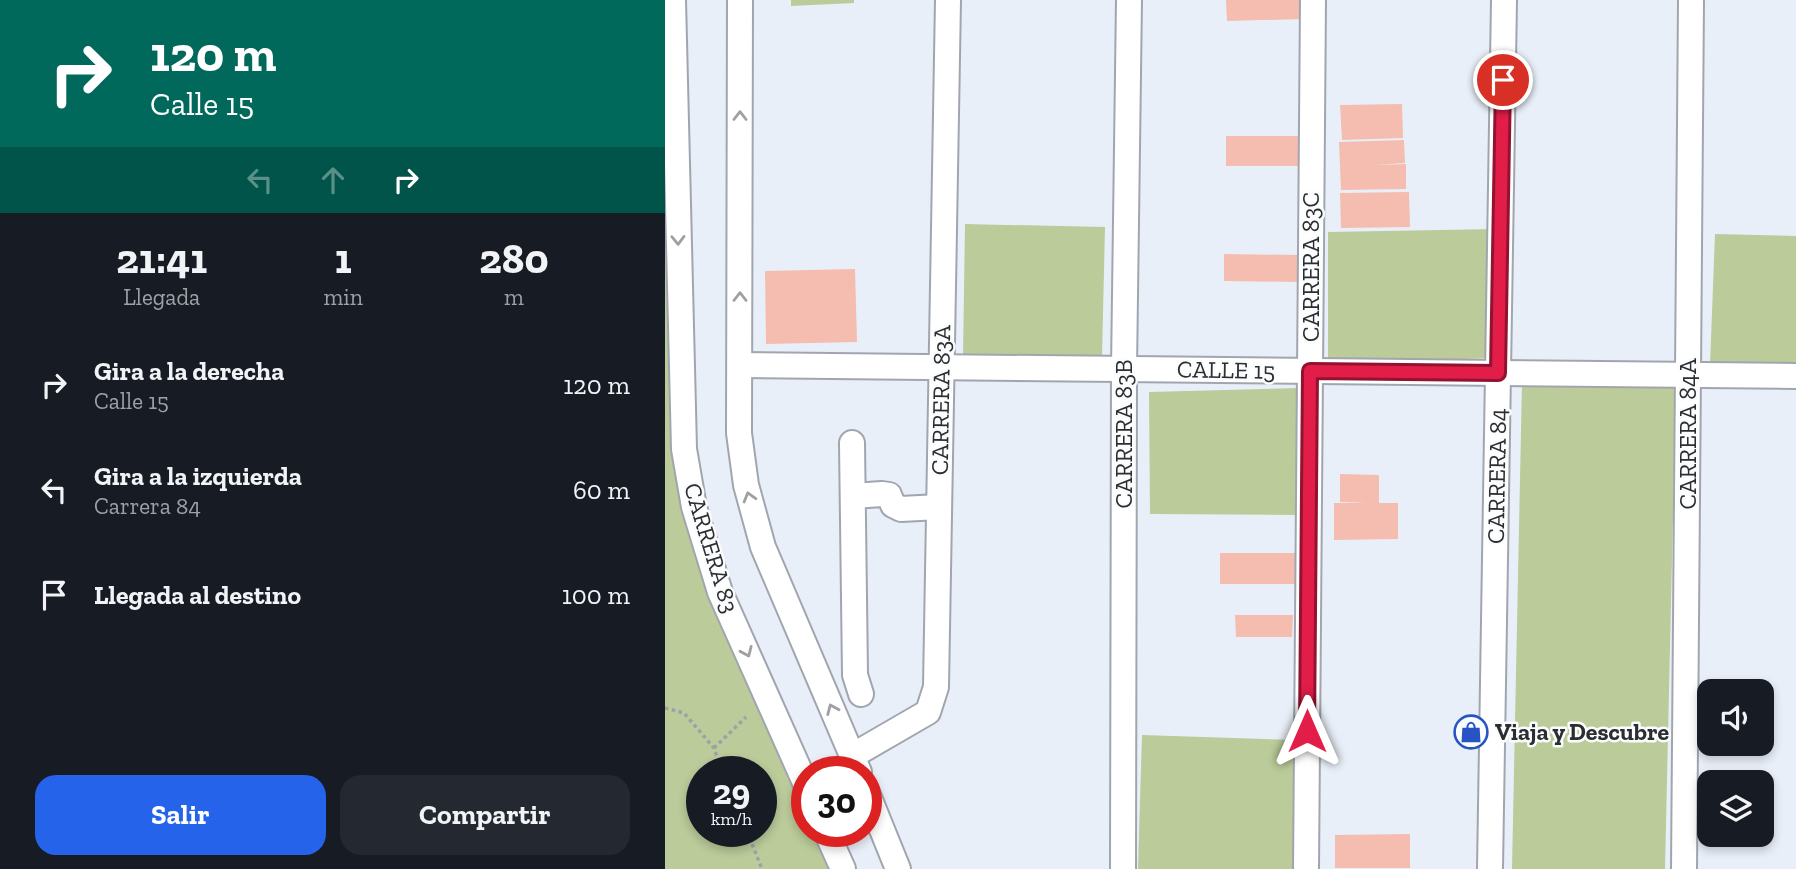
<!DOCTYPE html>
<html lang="es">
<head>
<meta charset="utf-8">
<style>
	:root { --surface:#171b24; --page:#242831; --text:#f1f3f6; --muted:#9ea1a6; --accent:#2563eb }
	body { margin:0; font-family:"Zilla Slab",serif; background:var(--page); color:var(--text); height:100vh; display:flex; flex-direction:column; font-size:26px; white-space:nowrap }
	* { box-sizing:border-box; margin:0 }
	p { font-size:23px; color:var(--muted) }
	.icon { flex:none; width:38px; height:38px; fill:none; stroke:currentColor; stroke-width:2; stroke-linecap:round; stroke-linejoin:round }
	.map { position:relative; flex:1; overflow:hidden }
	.details { display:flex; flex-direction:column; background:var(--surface); width:665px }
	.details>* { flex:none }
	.hud { background:#00695c; color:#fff; overflow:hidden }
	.buttons { position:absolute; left:1032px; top:679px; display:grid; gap:14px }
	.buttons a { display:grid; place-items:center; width:77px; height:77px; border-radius:14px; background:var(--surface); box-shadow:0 4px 10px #0003; font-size:35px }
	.speed { position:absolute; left:21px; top:756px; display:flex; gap:14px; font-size:35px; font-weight:700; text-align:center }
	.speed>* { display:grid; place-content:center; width:91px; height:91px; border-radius:50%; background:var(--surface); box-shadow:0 4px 10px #0003; line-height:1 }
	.speed small { font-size:18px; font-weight:400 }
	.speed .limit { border:10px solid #d22; background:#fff; color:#111 }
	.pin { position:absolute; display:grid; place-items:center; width:60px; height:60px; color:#fff; margin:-30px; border:4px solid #fff; border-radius:50%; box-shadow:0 2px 7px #0007 }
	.me { position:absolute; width:77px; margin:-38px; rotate:0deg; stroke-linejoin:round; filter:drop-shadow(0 0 5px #0008) }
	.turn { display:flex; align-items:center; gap:24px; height:147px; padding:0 35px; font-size:32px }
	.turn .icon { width:91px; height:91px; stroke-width:2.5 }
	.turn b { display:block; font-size:49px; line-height:60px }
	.lanes { display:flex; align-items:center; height:66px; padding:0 35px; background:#0003; justify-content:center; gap:35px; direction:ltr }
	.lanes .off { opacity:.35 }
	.eta { display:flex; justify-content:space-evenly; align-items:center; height:119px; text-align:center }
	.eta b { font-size:42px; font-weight:700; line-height:49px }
	.action { display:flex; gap:14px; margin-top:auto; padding:14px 35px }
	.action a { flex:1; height:80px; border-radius:21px; background:var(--accent); color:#fff; font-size:28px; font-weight:700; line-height:80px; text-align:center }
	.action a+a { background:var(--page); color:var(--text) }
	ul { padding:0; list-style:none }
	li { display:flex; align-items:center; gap:21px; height:105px; padding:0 35px }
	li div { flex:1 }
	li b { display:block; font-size:26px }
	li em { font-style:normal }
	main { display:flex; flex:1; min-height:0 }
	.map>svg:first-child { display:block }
	.green { fill:#bbcb9a; fill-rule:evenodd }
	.building { fill:#f4bdaf }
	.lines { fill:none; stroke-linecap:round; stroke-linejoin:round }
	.minor-casing { stroke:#a1a6ae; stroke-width:28 }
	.path { stroke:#9da1a8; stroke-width:3.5; stroke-dasharray:3.5 3.5; stroke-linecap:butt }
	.minor { stroke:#fff; stroke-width:24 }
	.oneway { stroke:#a0a0a2 }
	.route-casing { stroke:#92132f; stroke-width:18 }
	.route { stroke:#e11d48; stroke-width:12 }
	.labels { text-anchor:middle; stroke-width:5; stroke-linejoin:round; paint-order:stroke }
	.street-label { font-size:24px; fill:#2b2d30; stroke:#fbfcfd }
	.poi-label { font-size:24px; font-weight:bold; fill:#2b2d30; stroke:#fbfcfd; text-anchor:start }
</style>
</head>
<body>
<main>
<section class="details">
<div class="hud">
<div class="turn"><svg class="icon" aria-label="right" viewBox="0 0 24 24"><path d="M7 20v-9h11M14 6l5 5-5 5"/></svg><div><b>120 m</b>Calle 15</div></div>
<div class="lanes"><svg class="icon off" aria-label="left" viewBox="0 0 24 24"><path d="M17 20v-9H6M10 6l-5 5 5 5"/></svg><svg class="icon off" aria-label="ahead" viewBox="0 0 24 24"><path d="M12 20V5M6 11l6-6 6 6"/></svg><svg class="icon" aria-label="right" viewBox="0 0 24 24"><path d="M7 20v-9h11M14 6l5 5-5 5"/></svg></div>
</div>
<div class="eta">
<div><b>21:41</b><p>Llegada</p></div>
<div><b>1</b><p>min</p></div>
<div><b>280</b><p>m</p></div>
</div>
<ul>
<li><svg class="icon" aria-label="right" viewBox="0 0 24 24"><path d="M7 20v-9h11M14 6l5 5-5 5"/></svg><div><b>Gira a la derecha</b><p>Calle 15</p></div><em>120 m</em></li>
<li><svg class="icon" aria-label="left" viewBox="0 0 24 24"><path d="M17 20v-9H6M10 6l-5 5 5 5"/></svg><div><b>Gira a la izquierda</b><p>Carrera 84</p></div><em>60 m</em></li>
<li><svg class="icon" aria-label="arrive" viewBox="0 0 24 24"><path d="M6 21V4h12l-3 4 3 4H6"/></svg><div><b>Llegada al destino</b></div><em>100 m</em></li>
</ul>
<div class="action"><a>Salir</a><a>Compartir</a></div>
</section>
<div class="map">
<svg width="1131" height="869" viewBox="0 0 1131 869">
	<rect width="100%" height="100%" fill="#e9eff8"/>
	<!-- green -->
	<g class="green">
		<path d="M0 0 29 507 142 787V831H161L178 869H0ZM37 772H96V831H37Z"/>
		<path d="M126 0H189V3L126 6Z"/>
		<path d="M300 224 440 227 437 357 298 358Z"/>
		<path d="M831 229 830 358 663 363V232Z"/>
		<path d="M1050 234 1131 236V366L1045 365Z"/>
		<path d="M1011 381 1000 869H847L857 382Z"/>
		<path d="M633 388 631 515 485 514 484 392Z"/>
		<path d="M477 735 631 740 628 869H473Z"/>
	</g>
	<!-- building -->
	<g class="building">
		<path d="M561 0H639V19L562 21Z"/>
		<path d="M737 104 738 138 677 140 675 105Z"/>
		<rect x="561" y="136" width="75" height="30"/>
		<path d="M739 140 740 163 709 165 741 164V189L676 190 674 142Z"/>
		<path d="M744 192 745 227 676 228 675 193Z"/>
		<path d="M559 254 635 255V282L559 281Z"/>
		<path d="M190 269 192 342 101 344 100 271Z"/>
		<path d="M675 474 714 475V503H733V539L669 540V503H702L675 502Z"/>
		<rect x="555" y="553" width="75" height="31"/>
		<path d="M570 615H628L627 637H571Z"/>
		<path d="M745 834V868H670V835Z"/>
	</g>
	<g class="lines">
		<defs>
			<g id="minor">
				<path d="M8 0 19 449 29 507 55 592 142 787"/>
				<path d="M75 0 74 433 81 485 98 547 194 772"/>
				<path d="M75 365 1131 376"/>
				<path d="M187 443 190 675 196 694"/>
				<path d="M188 496 217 494 224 495 228 505 236 509 274 507"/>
				<path d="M187 756 263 712 271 687 283 0"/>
				<path d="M201 790 233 869"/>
				<path d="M161 831 178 869"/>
				<path d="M458 869 459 369 464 0"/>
				<path d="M641 869 648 0"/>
				<path d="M825 869 839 0"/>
				<path d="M1019 869 1026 0"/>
			</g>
		</defs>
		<!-- minor casing -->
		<use href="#minor" class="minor-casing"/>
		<!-- path -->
		<g class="path">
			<path d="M0 708 19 713 49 748 57 772"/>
			<path d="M49 748 81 717"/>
			<path d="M82 831 97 869"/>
		</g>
		<!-- minor -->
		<use href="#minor" class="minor"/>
	</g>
	<!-- one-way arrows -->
	<defs><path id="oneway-chevron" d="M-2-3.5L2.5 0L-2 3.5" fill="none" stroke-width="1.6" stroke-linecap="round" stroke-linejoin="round" transform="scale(1.75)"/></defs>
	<g class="oneway">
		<use href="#oneway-chevron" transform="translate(75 116) rotate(-90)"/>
		<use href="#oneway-chevron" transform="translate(13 240) rotate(89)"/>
		<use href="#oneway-chevron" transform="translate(75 297) rotate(-90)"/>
		<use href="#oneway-chevron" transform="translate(84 497) rotate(-106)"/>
		<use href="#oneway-chevron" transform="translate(82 652) rotate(66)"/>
		<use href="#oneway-chevron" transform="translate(167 709) rotate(-113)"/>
	</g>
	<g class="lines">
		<defs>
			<path id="route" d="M642 731 645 371 833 373 838 80"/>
		</defs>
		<!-- route casing -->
		<use href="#route" class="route-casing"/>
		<!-- route -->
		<use href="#route" class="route"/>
	</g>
	<!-- icons -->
	<defs>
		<symbol id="shop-ring" viewBox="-11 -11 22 22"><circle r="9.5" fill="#fbfcfd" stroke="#2655c3" stroke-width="1.5"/><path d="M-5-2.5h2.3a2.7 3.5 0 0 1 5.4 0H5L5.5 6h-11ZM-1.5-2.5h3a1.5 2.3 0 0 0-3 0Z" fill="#2655c3"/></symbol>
	</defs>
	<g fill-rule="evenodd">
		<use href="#shop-ring" x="787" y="713" width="38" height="38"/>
	</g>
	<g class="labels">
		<!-- street labels -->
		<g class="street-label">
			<text transform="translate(646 267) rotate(-90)" y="8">CARRERA 83C</text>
			<text transform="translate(561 370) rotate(1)" y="8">CALLE 15</text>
			<text transform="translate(276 400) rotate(-89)" y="8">CARRERA 83A</text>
			<text transform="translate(459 434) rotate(-90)" y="8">CARRERA 83B</text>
			<text transform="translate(1023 434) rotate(-90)" y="8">CARRERA 84A</text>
			<text transform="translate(832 476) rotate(-89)" y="8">CARRERA 84</text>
			<text transform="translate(46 548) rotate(73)" y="8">CARRERA 83</text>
		</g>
		<!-- poi labels -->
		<g class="poi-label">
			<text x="830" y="740">Viaja y Descubre</text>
		</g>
	</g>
</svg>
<div class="buttons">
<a><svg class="icon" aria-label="sound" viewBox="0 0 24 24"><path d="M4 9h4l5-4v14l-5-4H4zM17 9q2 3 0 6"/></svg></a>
<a><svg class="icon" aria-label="layers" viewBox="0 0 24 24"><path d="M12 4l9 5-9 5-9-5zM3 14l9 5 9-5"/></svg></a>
</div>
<div class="speed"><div>29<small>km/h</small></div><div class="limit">30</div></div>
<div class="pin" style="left:838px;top:80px;background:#d93025"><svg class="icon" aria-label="arrive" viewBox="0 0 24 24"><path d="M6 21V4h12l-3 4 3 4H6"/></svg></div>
<svg class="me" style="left:642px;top:731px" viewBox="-20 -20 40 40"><path d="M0-17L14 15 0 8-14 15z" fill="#e11d48" stroke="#fff" stroke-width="4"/></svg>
</div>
</main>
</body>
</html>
